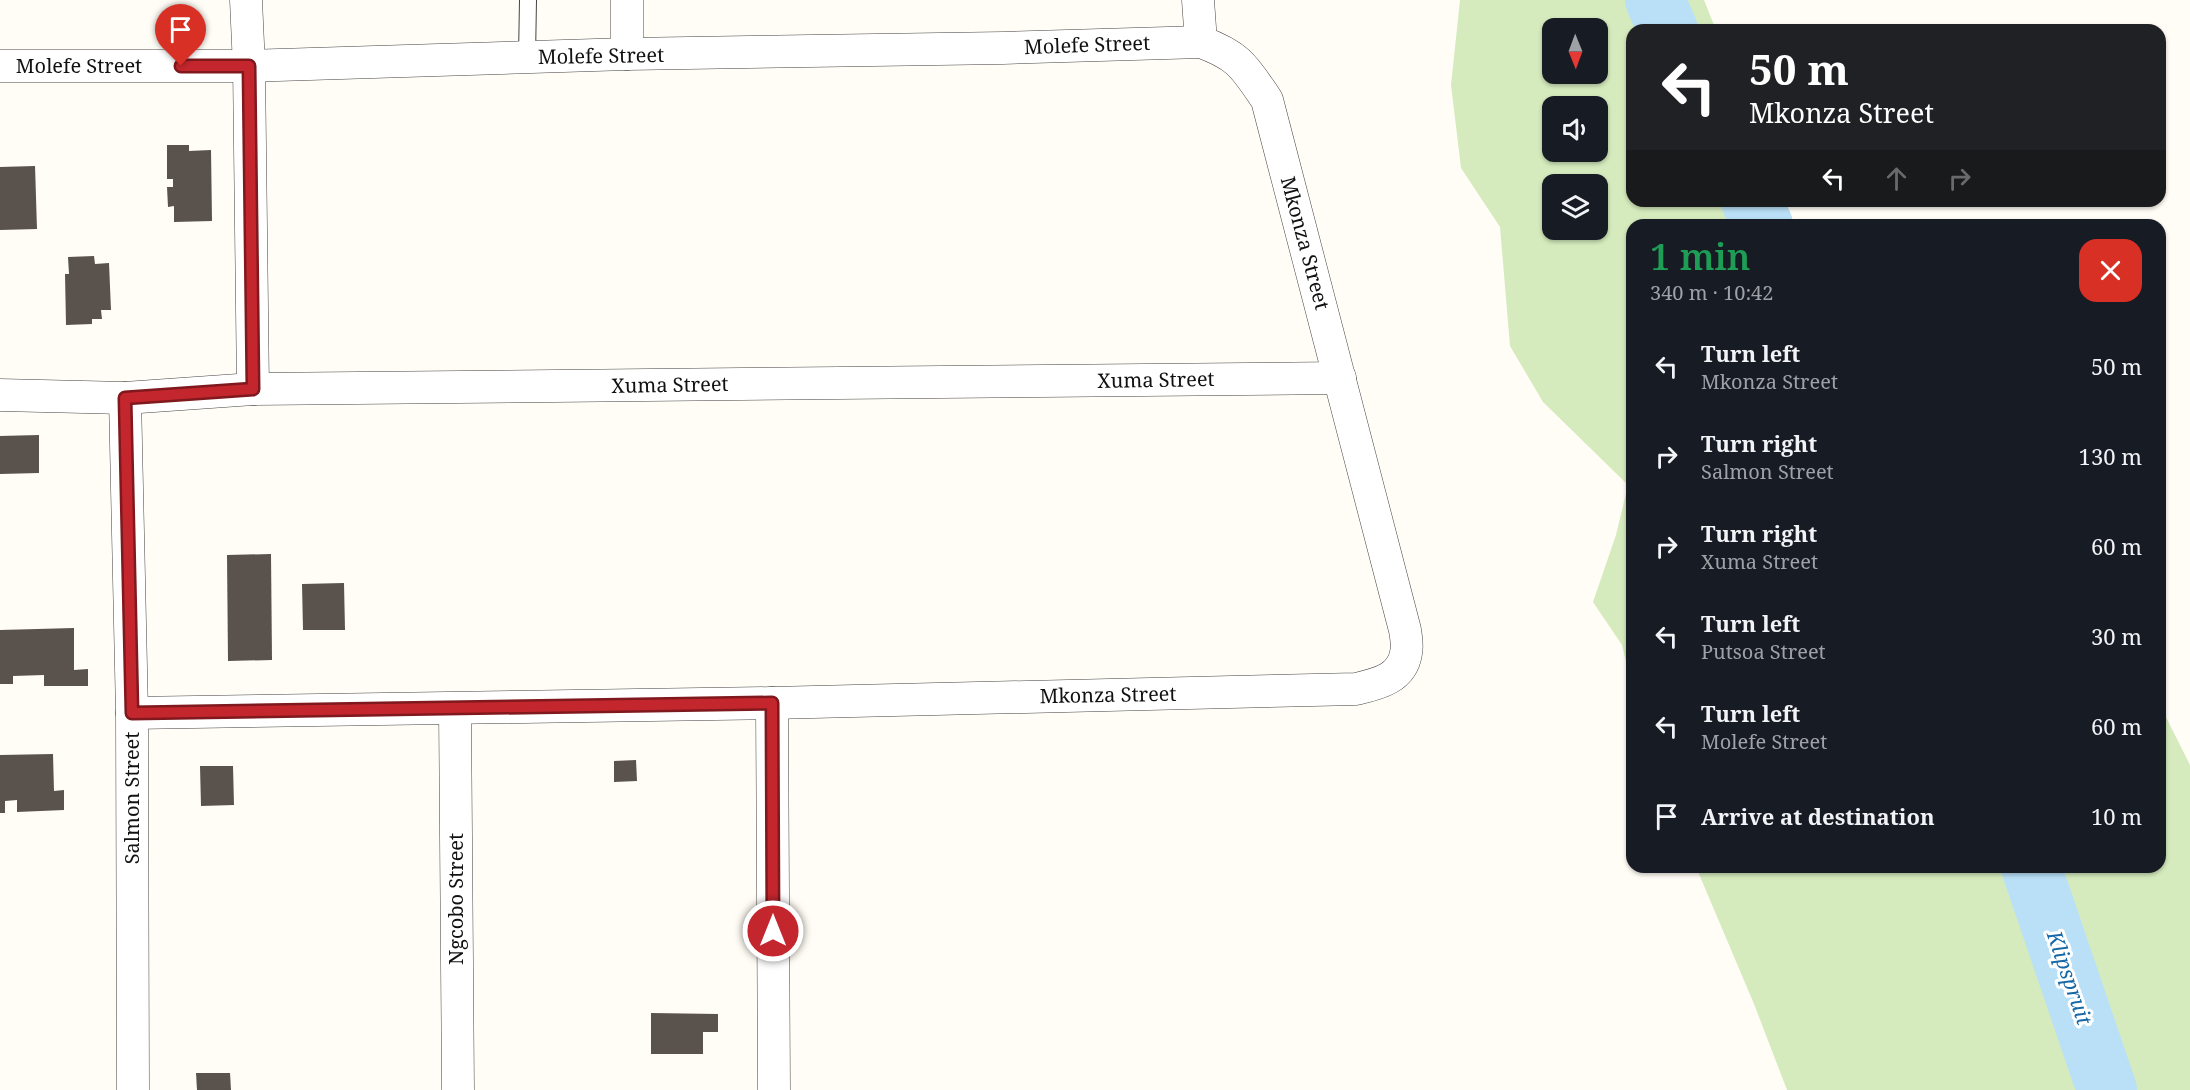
<!DOCTYPE html>
<html lang="en">
<head>
<meta charset="utf-8">
<style>
	:root { --surface:#171b24; --page:#20242c; --text:#f1f3f6; --muted:#9ea1a6 }
	body { margin:0; font-family:"Noto Serif",serif; background:var(--page); color:var(--text); height:100vh; display:flex; flex-direction:column; font-size:22px; white-space:nowrap }
	* { box-sizing:border-box; margin:0 }
	p { font-size:20px; color:var(--muted) }
	.icon { flex:none; width:33px; height:33px; fill:none; stroke:currentColor; stroke-width:2; stroke-linecap:round; stroke-linejoin:round }
	.map { position:relative; flex:1; overflow:hidden }
	.drawer { position:absolute; left:1626px; top:219px; width:540px; height:654px; display:flex; flex-direction:column; background:var(--surface); border-radius:18px; box-shadow:0 2px 4px #0004 }
	.drawer>* { flex:none }
	.top-card { position:absolute; left:1626px; top:24px; width:540px; height:183px; border-radius:18px; box-shadow:0 2px 4px #0004; background:#202124; color:#fff; overflow:hidden }
	.needle { width:39px; rotate:179deg }
	.buttons { position:absolute; left:1542px; top:18px; display:grid; gap:12px }
	.buttons a { display:grid; place-items:center; width:66px; height:66px; border-radius:12px; background:var(--surface); box-shadow:0 2px 4px #0004; font-size:30px }
	.pin { position:absolute; display:grid; place-items:center; width:51px; height:51px; color:#fff; margin:-62px -26px; border-radius:50% 50% 50% 0; rotate:-45deg; box-shadow:0 0 6px #0007 }
	.pin .icon { rotate:45deg }
	.me { position:absolute; width:66px; margin:-33px; rotate:0deg; stroke-linejoin:round; filter:drop-shadow(0 0 4px #0008) }
	.turn { display:flex; align-items:center; gap:21px; height:126px; padding:0 24px; font-size:27px }
	.turn .icon { width:78px; height:78px; stroke-width:2.5 }
	.turn b { display:block; font-size:42px; line-height:51px }
	.lanes { display:flex; align-items:center; height:57px; padding:0 24px; background:#0003; justify-content:center; gap:30px; direction:ltr }
	.lanes .off { opacity:.35 }
	.round { display:grid; place-items:center; flex:none; width:63px; height:63px; border-radius:18px; background:var(--page) }
	.headline { display:flex; align-items:center; justify-content:space-between; height:102px; padding:0 24px }
	h1 { font-size:36px; font-weight:600; line-height:45px; color:#1e9e55 }
	ul { padding:0; list-style:none }
	li { display:flex; align-items:center; gap:18px; height:90px; padding:0 24px }
	li div { flex:1 }
	li b { display:block; font-size:22px }
	li em { font-style:normal }
	.map>svg:first-child { display:block }
	.green { fill:#d5ebbd; fill-rule:evenodd }
	.lines { fill:none; stroke-linecap:round; stroke-linejoin:round }
	.river { stroke:#b9e0f7; stroke-width:60 }
	.building { fill:#5a524d }
	.lane-casing { stroke:#444; stroke-width:18 }
	.street-casing { stroke:#444; stroke-width:33 }
	.lane { stroke:#fff; stroke-width:16 }
	.street { stroke:#fff; stroke-width:32 }
	.route-casing { stroke:#7f191e; stroke-width:15 }
	.route { stroke:#c4262e; stroke-width:10 }
	.labels { text-anchor:middle; stroke-width:6; stroke-linejoin:round; paint-order:stroke }
	.street-label { font-size:20px; fill:#111; stroke:#fff }
	.water-label { font-size:21px; font-style:italic; fill:#1768a6; stroke:#fff }
</style>
</head>
<body>
<div class="map">
<svg width="2190" height="1090" viewBox="0 0 2190 1090">
	<rect width="100%" height="100%" fill="#fffdf5"/>
	<!-- green -->
	<g class="green">
		<path d="M1460 0H1704L1716 30H1632V201H1772L1780 215 1790 225H1632V686L1622 645 1593 602 1616 535 1628 485 1543 402 1510 346 1500 227 1461 168 1451 85ZM1552 28H1598V74H1552ZM1552 106H1598V152H1552ZM1552 184H1598V230H1552Z"/>
		<path d="M2160 711H2163L2190 765V1090H1787L1754 1004 1696 867H2160Z"/>
	</g>
	<g class="lines">
		<!-- river -->
		<g class="river">
			<path d="M1655 0 1668 30"/>
			<path d="M1751 201 1763 225"/>
			<path d="M2031 867 2107 1090"/>
		</g>
	</g>
	<!-- building -->
	<g class="building">
		<path d="M167 145H189V151L211 150 212 221 174 222V206L168 207 167 187H173V179H167Z"/>
		<path d="M35 166 37 229 0 230V167Z"/>
		<path d="M94 256 95 264 109 263 111 310H101L102 319H92V324L66 325 65 274H69L68 257Z"/>
		<path d="M39 435V473L0 474V436Z"/>
		<path d="M271 554 272 660 228 661 227 555Z"/>
		<path d="M344 583 345 630H303L302 584Z"/>
		<path d="M74 628V670L88 669V686H44V675L13 676V684H0V630Z"/>
		<path d="M53 754 54 791 64 790V810L17 812V800L5 801V813H0V755Z"/>
		<path d="M636 760 637 781 614 782V761Z"/>
		<path d="M200 766H233L234 805 201 806Z"/>
		<path d="M651 1013 718 1014V1032H703V1054H651Z"/>
		<path d="M196 1073H230L231 1090H197Z"/>
	</g>
	<g class="lines">
		<defs>
			<path id="lane" d="M527 57 528 0"/>
			<g id="street">
				<path d="M246 0 249 66 253 389"/>
				<path d="M627 0V54"/>
				<path d="M1198 0 1201 42"/>
				<path d="M0 66H249L627 54 1003 48 1201 42C1240 56 1245 68 1267 100L1405 630C1406 637 1408 646 1406 653 1402 679 1377 684 1356 689L772 703 132 713"/>
				<path d="M0 395 125 398 253 389 1340 378"/>
				<path d="M125 398 132 713 133 1090"/>
				<path d="M772 703 774 1090"/>
				<path d="M455 709 458 1090"/>
			</g>
		</defs>
		<!-- lane casing -->
		<use href="#lane" class="lane-casing"/>
		<!-- street casing -->
		<use href="#street" class="street-casing"/>
		<!-- lane -->
		<use href="#lane" class="lane"/>
		<!-- street -->
		<use href="#street" class="street"/>
	</g>
	<g class="lines">
		<defs>
			<path id="route" d="M181 66H249L253 389 125 398 132 713 772 703 773 931"/>
		</defs>
		<!-- route casing -->
		<use href="#route" class="route-casing"/>
		<!-- route -->
		<use href="#route" class="route"/>
	</g>
	<g class="labels">
		<!-- street labels -->
		<g class="street-label">
			<text transform="translate(1087 45) rotate(-2)" y="7">Molefe Street</text>
			<text transform="translate(601 56) rotate(-1)" y="7">Molefe Street</text>
			<text x="79" y="73">Molefe Street</text>
			<text transform="translate(1305 243) rotate(75)" y="7">Mkonza Street</text>
			<text transform="translate(1156 380) rotate(-1)" y="7">Xuma Street</text>
			<text transform="translate(670 385) rotate(-1)" y="7">Xuma Street</text>
			<text transform="translate(1108 695) rotate(-1)" y="7">Mkonza Street</text>
			<text transform="translate(132 798) rotate(-90)" y="7">Salmon Street</text>
			<text transform="translate(456 899) rotate(-90)" y="7">Ngcobo Street</text>
		</g>
		<!-- water labels -->
		<g class="water-label">
			<text transform="translate(2069 978) rotate(71)" y="7">Klipspruit</text>
		</g>
	</g>
</svg>
<div class="buttons">
<a><svg class="needle" viewBox="-14 -14 28 28"><path d="M0-13l5 13h-10z" fill="#e53935"/><path d="M0 13l5-13h-10z" fill="#9ea1a6"/></svg></a>
<a><svg class="icon" aria-label="sound" viewBox="0 0 24 24"><path d="M4 9h4l5-4v14l-5-4H4zM17 9q2 3 0 6"/></svg></a>
<a><svg class="icon" aria-label="layers" viewBox="0 0 24 24"><path d="M12 4l9 5-9 5-9-5zM3 14l9 5 9-5"/></svg></a>
</div>
<div class="pin" style="left:181px;top:66px;background:#d93025"><svg class="icon" aria-label="arrive" viewBox="0 0 24 24"><path d="M6 21V4h12l-3 4 3 4H6"/></svg></div>
<svg class="me" style="left:773px;top:931px" viewBox="-20 -20 40 40"><circle r="17" fill="#c4262e" stroke="#fff" stroke-width="3"/><path d="M0-11L8 9 0 5-8 9z" fill="#fff"/></svg>
<div class="top-card">
<div class="turn"><svg class="icon" aria-label="left" viewBox="0 0 24 24"><path d="M17 20v-9H6M10 6l-5 5 5 5"/></svg><div><b>50 m</b>Mkonza Street</div></div>
<div class="lanes"><svg class="icon" aria-label="left" viewBox="0 0 24 24"><path d="M17 20v-9H6M10 6l-5 5 5 5"/></svg><svg class="icon off" aria-label="ahead" viewBox="0 0 24 24"><path d="M12 20V5M6 11l6-6 6 6"/></svg><svg class="icon off" aria-label="right" viewBox="0 0 24 24"><path d="M7 20v-9h11M14 6l5 5-5 5"/></svg></div>
</div>
<section class="drawer">
<div class="headline"><div><h1>1 min</h1><p>340 m · 10:42</p></div><a class="round" style="background:#d93025;color:#fff"><svg class="icon" aria-label="close" viewBox="0 0 24 24"><path d="M6 6l12 12M18 6L6 18"/></svg></a></div>
<ul>
<li><svg class="icon" aria-label="left" viewBox="0 0 24 24"><path d="M17 20v-9H6M10 6l-5 5 5 5"/></svg><div><b>Turn left</b><p>Mkonza Street</p></div><em>50 m</em></li>
<li><svg class="icon" aria-label="right" viewBox="0 0 24 24"><path d="M7 20v-9h11M14 6l5 5-5 5"/></svg><div><b>Turn right</b><p>Salmon Street</p></div><em>130 m</em></li>
<li><svg class="icon" aria-label="right" viewBox="0 0 24 24"><path d="M7 20v-9h11M14 6l5 5-5 5"/></svg><div><b>Turn right</b><p>Xuma Street</p></div><em>60 m</em></li>
<li><svg class="icon" aria-label="left" viewBox="0 0 24 24"><path d="M17 20v-9H6M10 6l-5 5 5 5"/></svg><div><b>Turn left</b><p>Putsoa Street</p></div><em>30 m</em></li>
<li><svg class="icon" aria-label="left" viewBox="0 0 24 24"><path d="M17 20v-9H6M10 6l-5 5 5 5"/></svg><div><b>Turn left</b><p>Molefe Street</p></div><em>60 m</em></li>
<li><svg class="icon" aria-label="arrive" viewBox="0 0 24 24"><path d="M6 21V4h12l-3 4 3 4H6"/></svg><div><b>Arrive at destination</b></div><em>10 m</em></li>
</ul>
</section>
</div>
</body>
</html>
